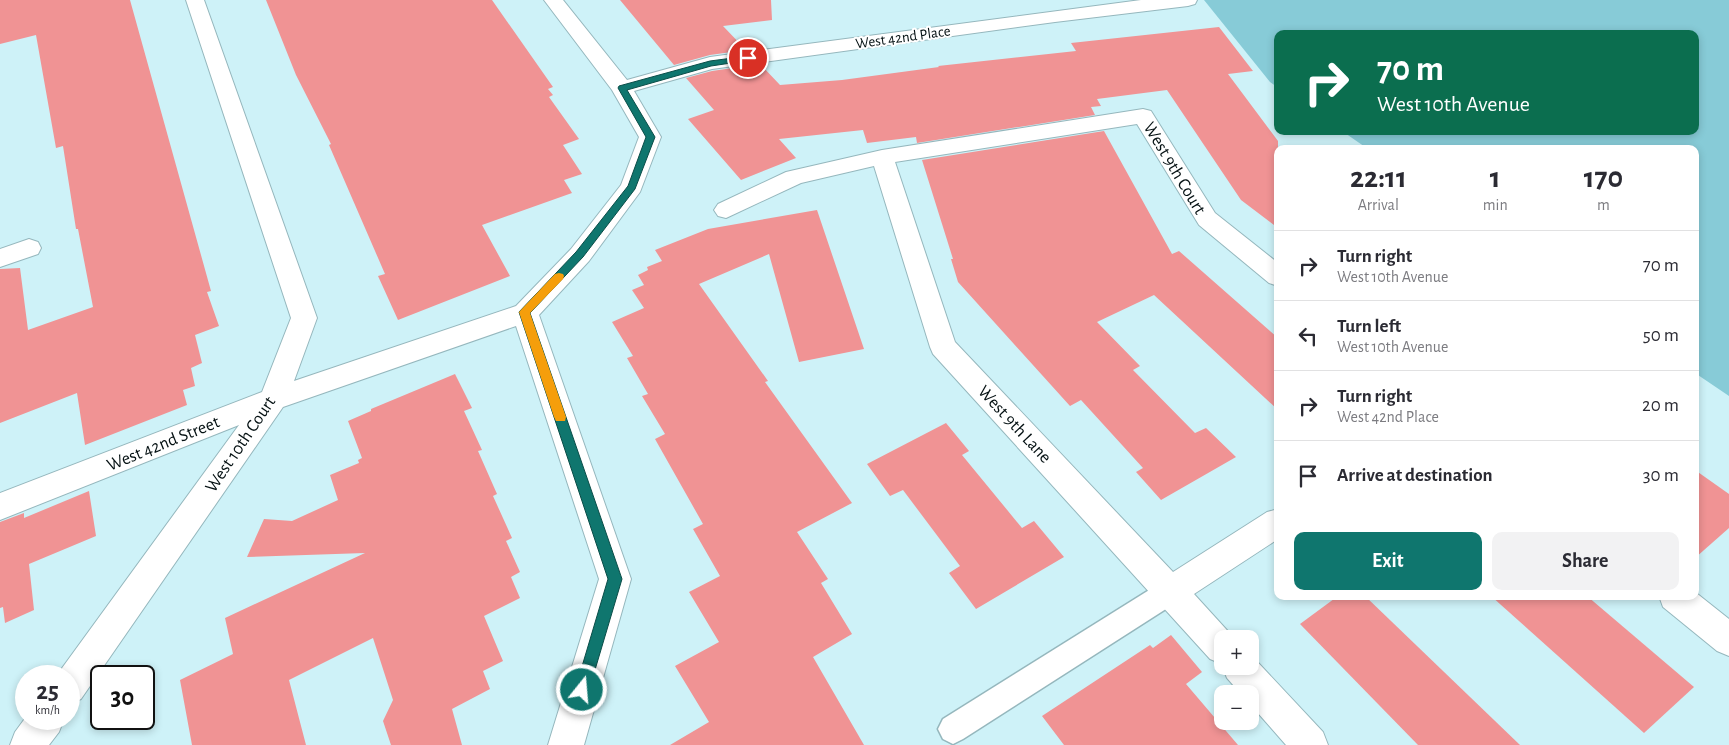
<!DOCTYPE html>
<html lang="en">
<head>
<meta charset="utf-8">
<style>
	:root { --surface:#fff; --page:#f2f2f3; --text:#2b2b33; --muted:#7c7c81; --line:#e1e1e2; --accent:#0f766e }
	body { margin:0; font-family:"Alegreya Sans",sans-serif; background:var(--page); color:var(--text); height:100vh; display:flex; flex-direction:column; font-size:19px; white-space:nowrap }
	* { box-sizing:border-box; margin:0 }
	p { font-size:16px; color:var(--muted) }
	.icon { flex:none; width:28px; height:28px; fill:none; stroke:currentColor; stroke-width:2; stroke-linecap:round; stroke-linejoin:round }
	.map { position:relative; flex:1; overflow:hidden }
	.side { position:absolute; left:1274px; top:145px; width:425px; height:455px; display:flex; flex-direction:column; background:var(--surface); border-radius:10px; box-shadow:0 2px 8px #0003 }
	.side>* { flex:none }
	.banner { position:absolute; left:1274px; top:30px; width:425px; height:105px; border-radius:10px; box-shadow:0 2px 8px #0003; background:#0b6e4f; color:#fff; overflow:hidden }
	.tools { position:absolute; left:1214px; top:630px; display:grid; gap:10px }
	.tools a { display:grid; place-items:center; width:45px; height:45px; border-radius:10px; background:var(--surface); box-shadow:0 2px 8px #0003; font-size:25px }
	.speed { position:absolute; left:15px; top:665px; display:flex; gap:10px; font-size:25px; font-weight:700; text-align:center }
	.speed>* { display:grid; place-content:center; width:65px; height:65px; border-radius:50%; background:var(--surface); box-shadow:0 2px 8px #0003; line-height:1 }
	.speed small { font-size:12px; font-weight:400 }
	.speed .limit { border:2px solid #111; border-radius:8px; background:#fff; color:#111 }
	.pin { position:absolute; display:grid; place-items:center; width:42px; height:42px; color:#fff; margin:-21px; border:2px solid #fff; border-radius:50%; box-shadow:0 1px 5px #0007 }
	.me { position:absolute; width:55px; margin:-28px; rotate:17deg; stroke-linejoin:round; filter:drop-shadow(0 0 4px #0008) }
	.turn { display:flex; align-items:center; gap:18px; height:105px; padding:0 20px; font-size:22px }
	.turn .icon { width:65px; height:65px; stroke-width:2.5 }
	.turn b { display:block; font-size:35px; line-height:42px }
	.eta { display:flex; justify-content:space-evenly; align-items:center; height:85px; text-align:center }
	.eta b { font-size:30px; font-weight:700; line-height:35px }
	.action { display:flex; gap:10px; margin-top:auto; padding:10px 20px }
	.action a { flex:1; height:58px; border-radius:10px; background:var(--accent); color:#fff; font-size:20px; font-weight:700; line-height:58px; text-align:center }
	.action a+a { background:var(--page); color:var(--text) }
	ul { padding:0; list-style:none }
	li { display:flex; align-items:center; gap:15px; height:70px; padding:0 20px; border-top:1px solid var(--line) }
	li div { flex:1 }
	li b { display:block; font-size:19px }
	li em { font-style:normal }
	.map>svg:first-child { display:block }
	.green { fill:#87cbd7 }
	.building { fill:#f09394 }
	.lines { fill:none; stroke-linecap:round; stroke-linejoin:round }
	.lane-casing { stroke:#95b7bd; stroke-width:3 }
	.street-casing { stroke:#95b7bd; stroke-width:2 }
	.lane { fill:#fff; fill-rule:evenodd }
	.street { fill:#fff; fill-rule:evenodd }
	.route { fill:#0f766e; stroke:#0a4d48 }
	.slow { fill:#f59e0b }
	.labels { text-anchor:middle; stroke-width:4; stroke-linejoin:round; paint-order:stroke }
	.far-street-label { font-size:15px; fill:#041012; stroke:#fff }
	.street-label { font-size:18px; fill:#041012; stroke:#fff }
</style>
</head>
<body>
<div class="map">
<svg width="1729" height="745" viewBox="0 0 1729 745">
	<rect width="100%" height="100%" fill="#cef2f8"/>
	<!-- green -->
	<path class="green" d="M1204 0H1729V396L1695 373V149H1368L1342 131H1695V34H1278L1277 87 1270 82Z"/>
	<!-- building -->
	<g class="building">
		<path d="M0 0H130L211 291 207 292 219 326 195 335 202 363 191 368 195 386 183 390 187 405 85 445 77 393 0 423V269L20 268 28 330 93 307 78 229H76L63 146 56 148 36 35 0 44Z"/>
		<path d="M266 0H492L553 87 548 89 553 95 549 97 579 139 563 145 582 174 564 180 572 193 482 225 510 276 398 320 378 276 385 274 329 145 331 144 296 75Z"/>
		<path d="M620 0H771L772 20 723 26 746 50 710 55 674 65Z"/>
		<path d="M1219 27 1253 71 1228 74 1278 141V228L1241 200 1167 90 1097 99 1101 106 1091 107 1095 115 917 143 916 137 867 143 863 130 779 139 796 158 741 180 688 119 714 110 686 78 712 71 760 64 780 85 842 80 939 67 938 66 1076 51 1071 43Z"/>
		<path d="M1104 131 1172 254 1179 251 1278 338V410L1154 295 1097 322 1140 366 1133 370 1195 433 1206 428 1236 457 1161 500 1136 472 1143 468 1081 400 1070 406 958 282 951 259H953L922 160Z"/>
		<path d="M817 210 864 349 799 362 769 254 699 284 768 381 765 382 852 503 797 532 828 579 821 583 852 634 813 657 864 745H670L709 722 675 666 719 642 689 592 720 576 693 529 703 524 655 439 665 434 642 396 648 394 627 358 633 356 612 322 644 308 632 290 644 285 638 275 648 270 647 267 662 261 655 250 708 229Z"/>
		<path d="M455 374 472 408 464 411 482 450 478 451 497 494 493 496 512 538 506 541 520 572 511 577 520 598 484 616 503 661 483 671 490 689 452 709 462 745H391L383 721 393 700 373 638 289 680 306 745H192L180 680 233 654 225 618 365 553 247 557 264 519 292 521 338 500 330 475 359 463 358 460 362 458 348 421 371 411V409Z"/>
		<path d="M946 423 969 451 962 455 1022 528 1034 521 1064 557 976 609 949 573 960 566 903 490 890 496 867 464Z"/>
		<path d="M1695 470 1729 494V528L1695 558Z"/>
		<path d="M89 491 96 536 29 564 34 610 5 623 3 607 0 608V522L24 513V518Z"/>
		<path d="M1338 596H1365L1520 745H1418L1300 624Z"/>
		<path d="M1491 596H1587L1694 687 1644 733Z"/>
		<path d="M1171 635 1202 672 1186 684 1238 745H1064L1042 716 1150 645 1153 648Z"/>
	</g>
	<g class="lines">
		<defs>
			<path id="lane" d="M1171 579 1180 582 1184 591 1180 600 963 739 953 744 943 739 938 729 943 719 1162 582Z"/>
			<g id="street">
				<path d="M186 0H204L317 318 294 381 516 306 571 249 621 185 639 137 612 90 544 0H563L627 80 710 57 1141 0H1197L1195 4 1188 6 1055 22 712 69 634 91 661 137 640 192 589 261 539 315 631 579 584 745H548L599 579 516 326 283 407 81 699 69 704V676L57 675 239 425 0 520V493L262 392 291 318Z"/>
				<path d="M1143 109 1151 111 1215 213 1278 263V286L1269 283 1199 225 1137 124 895 162 955 342 1173 572 1267 512 1278 509V539L1194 594 1235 639H1222V664L1210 659 933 354 930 347 874 166 801 183 726 218 718 216 714 210 718 204 786 172 882 150Z"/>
				<path d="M29 239 38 242 41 248 38 254 0 267V249Z"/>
				<path d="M1695 592 1729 619V656L1717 651 1663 607 1659 596H1695Z"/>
				<path d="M1250 654 1323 732 1328 745H1286L1250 704V694H1241L1227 678 1222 666V665V666H1250Z"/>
				<path d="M26 717V719H64L59 732 49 745H10L15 732Z"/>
			</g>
		</defs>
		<!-- lane casing -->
		<use href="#lane" class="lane-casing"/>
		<!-- street casing -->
		<use href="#street" class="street-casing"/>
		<!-- lane -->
		<use href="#lane" class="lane"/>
		<!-- street -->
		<use href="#street" class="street"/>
	</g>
	<!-- route -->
	<path class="route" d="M748 56 753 58 751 60 711 66 627 90 655 137 635 189 583 257 530 313 622 579 589 690 587 695 582 697 577 695 575 690 608 579 519 312 576 252 628 186 646 137 618 88 619 86 710 61Z"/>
	<!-- slow -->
	<path class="slow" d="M559 273 563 274 564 276 563 279 530 313 566 417 565 421H556L554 417 519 312 555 274Z"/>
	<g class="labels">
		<!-- far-street labels -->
		<g class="far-street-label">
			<text transform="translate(903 37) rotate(-8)" y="5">West 42nd Place</text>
		</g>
		<!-- street labels -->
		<g class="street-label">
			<text transform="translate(1175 168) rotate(59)" y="6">West 9th Court</text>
			<text transform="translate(1015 424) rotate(47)" y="6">West 9th Lane</text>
			<text transform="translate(163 443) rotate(-22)" y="6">West 42nd Street</text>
			<text transform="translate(240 444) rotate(-56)" y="6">West 10th Court</text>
		</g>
	</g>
</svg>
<div class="tools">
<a>+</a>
<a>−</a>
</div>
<div class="speed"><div>25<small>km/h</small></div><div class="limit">30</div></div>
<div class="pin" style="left:748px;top:58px;background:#d93025"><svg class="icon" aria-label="arrive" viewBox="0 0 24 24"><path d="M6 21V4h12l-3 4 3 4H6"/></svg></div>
<svg class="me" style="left:582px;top:690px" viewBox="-20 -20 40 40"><circle r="17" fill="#0f766e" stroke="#fff" stroke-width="3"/><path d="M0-11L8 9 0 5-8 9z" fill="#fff"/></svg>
<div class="banner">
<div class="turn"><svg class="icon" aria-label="right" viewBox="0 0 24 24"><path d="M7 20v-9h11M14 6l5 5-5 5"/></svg><div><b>70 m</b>West 10th Avenue</div></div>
</div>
<section class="side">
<div class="eta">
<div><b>22:11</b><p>Arrival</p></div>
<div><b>1</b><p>min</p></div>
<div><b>170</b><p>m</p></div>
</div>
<ul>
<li><svg class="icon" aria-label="right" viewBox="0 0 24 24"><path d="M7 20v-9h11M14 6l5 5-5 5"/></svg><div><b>Turn right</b><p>West 10th Avenue</p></div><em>70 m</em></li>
<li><svg class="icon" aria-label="left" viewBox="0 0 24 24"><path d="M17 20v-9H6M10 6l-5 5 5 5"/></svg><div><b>Turn left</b><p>West 10th Avenue</p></div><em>50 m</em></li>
<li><svg class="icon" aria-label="right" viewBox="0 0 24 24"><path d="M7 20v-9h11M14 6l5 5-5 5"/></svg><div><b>Turn right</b><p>West 42nd Place</p></div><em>20 m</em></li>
<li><svg class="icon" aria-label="arrive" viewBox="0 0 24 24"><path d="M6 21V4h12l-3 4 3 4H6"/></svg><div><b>Arrive at destination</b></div><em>30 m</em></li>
</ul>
<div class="action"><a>Exit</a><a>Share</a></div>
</section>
</div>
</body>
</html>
